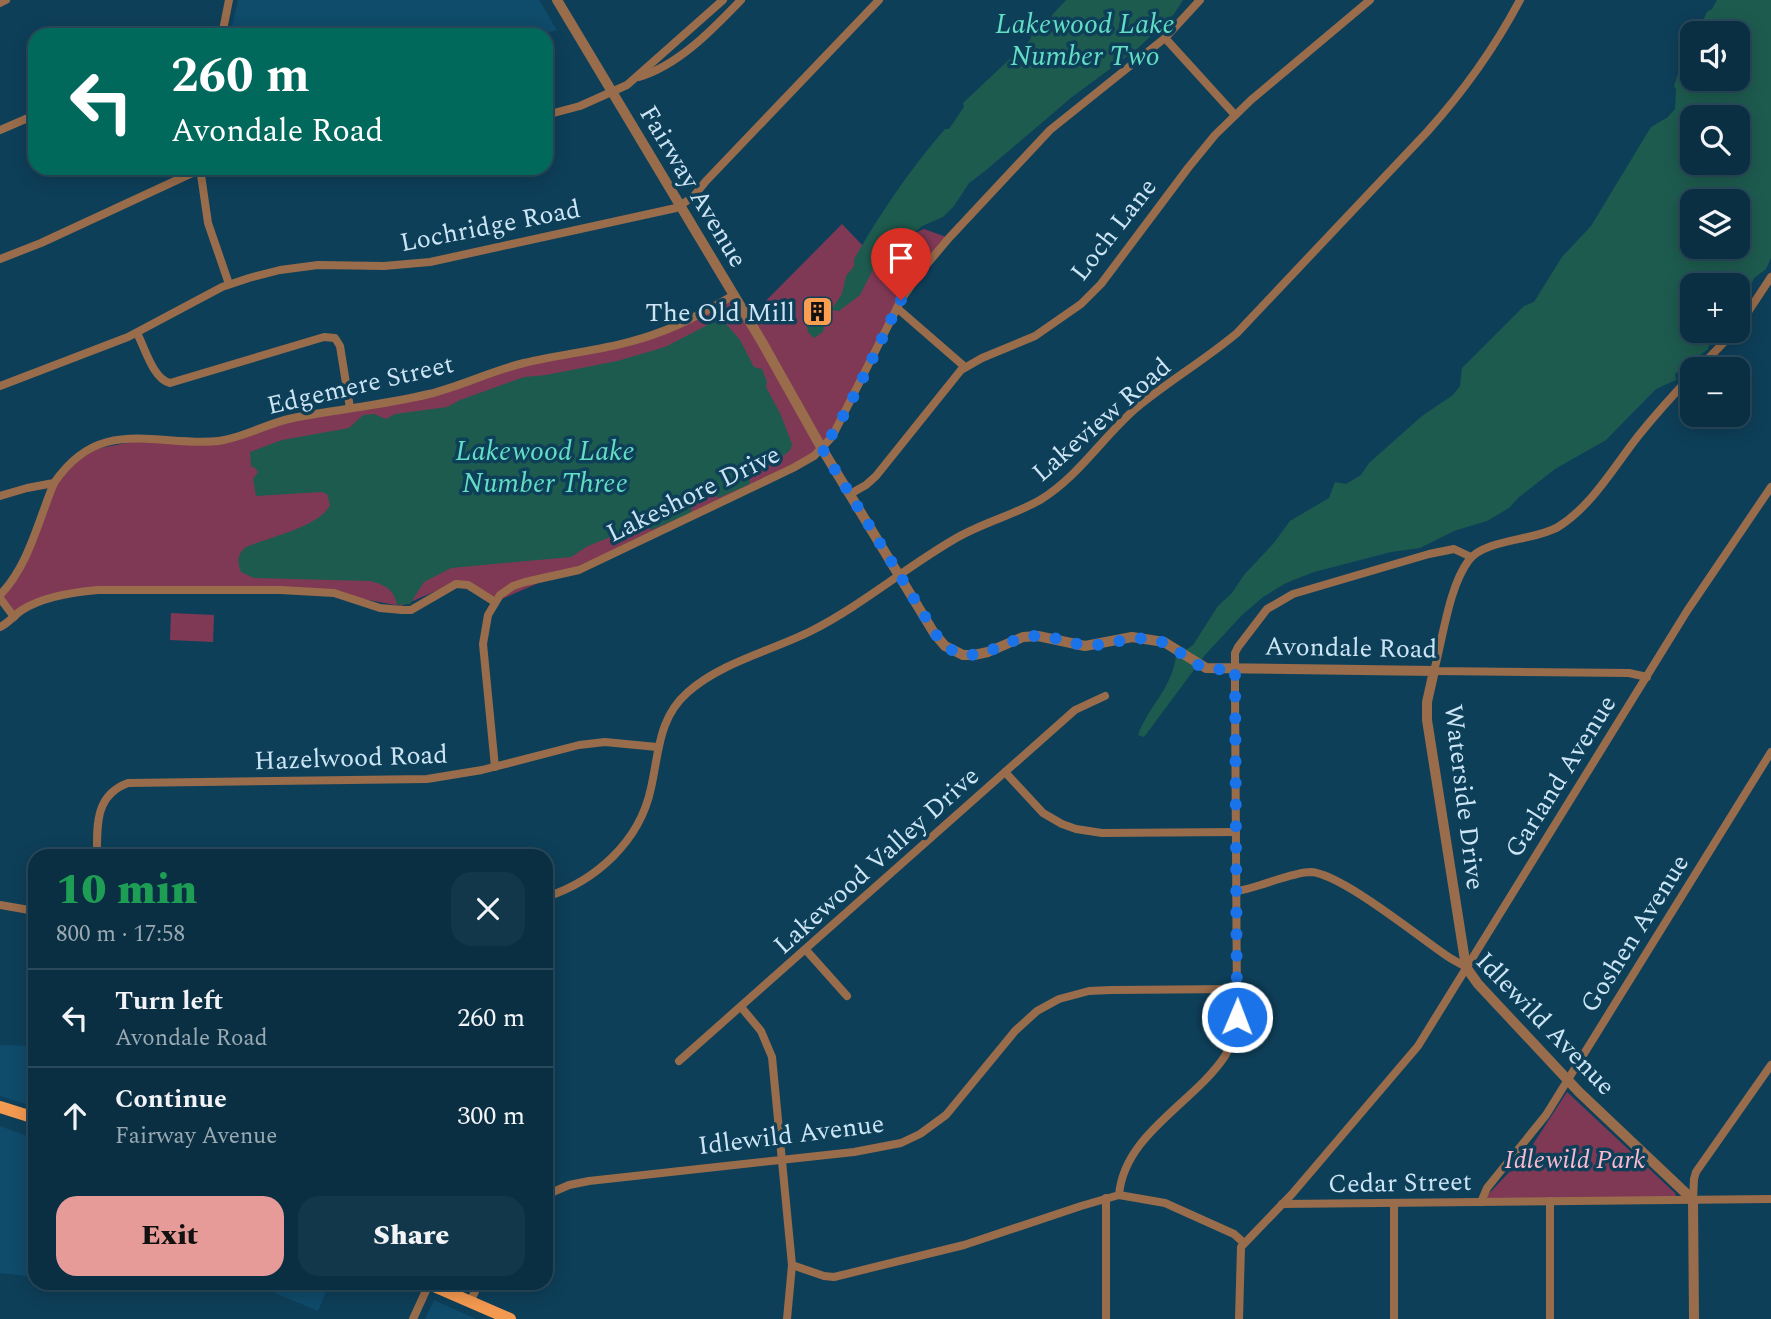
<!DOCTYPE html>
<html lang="en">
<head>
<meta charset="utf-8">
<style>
	:root { --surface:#0a2f43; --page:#13374a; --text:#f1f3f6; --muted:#99a9b2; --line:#2a4a5c; --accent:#e69b98 }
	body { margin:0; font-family:Spectral,serif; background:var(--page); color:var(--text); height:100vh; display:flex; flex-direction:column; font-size:26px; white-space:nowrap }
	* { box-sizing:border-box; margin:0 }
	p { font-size:23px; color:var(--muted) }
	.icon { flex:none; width:38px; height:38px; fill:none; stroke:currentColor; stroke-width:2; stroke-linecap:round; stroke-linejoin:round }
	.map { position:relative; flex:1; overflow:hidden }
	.panel { position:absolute; left:28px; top:849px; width:525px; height:441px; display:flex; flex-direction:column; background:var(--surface); border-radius:21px; box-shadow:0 4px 18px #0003,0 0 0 2px var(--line) }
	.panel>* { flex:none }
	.hud { position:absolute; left:28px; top:28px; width:525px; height:147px; border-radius:21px; box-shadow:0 4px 18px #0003,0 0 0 2px var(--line); background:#00695c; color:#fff; overflow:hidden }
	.fabs { position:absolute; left:1680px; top:21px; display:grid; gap:14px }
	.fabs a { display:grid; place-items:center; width:70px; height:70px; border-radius:14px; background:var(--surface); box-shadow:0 4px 18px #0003,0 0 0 2px var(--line); font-size:35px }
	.pin { position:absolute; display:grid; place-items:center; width:60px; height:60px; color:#fff; margin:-72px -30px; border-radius:50% 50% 50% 0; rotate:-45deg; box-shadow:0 0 7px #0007 }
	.pin .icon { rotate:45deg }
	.me { position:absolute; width:77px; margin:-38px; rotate:1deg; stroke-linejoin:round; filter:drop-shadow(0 0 5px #0008) }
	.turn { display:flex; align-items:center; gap:24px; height:147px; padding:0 28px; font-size:32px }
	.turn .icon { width:91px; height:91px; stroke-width:2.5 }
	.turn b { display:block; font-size:49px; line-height:60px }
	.round { display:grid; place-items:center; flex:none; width:74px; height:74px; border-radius:21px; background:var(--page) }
	.headline { display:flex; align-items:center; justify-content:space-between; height:119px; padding:0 28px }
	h1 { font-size:42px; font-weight:800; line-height:52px; color:#1e9e55 }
	.cta { display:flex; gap:14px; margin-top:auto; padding:14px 28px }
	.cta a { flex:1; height:80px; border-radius:21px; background:var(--accent); color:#111; font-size:28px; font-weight:800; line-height:80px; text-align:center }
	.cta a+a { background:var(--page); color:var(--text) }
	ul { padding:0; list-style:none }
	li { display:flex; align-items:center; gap:21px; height:98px; padding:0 28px; border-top:2px solid var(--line) }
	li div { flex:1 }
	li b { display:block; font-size:26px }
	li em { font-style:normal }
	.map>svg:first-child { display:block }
	.built { fill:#0f4b6a }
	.green { fill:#803955 }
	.water { fill:#1e5b4f; fill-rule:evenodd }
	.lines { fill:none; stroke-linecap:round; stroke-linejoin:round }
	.minor { stroke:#996c4b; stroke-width:8 }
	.tertiary { stroke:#996c4b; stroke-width:10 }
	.primary { stroke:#f49950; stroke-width:12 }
	.route { stroke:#1a73e8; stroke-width:12; stroke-dasharray:0 21.6 }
	.labels { text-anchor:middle; stroke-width:7; stroke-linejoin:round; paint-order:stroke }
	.street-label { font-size:26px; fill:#cce5f5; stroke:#0e3f59 }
	.poi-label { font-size:26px; fill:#cce5f5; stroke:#0e3f59; text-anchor:end }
	.park-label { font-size:26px; font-style:italic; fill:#f9b9ce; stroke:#0e3f59 }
	.water-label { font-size:28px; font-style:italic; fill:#63dec4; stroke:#0e3f59 }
</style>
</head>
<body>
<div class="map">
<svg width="1771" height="1319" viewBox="0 0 1771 1319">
	<rect width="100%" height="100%" fill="#0e3f59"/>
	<!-- built -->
	<g class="built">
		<path d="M238 0H539L557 30 540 35H230Z"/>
		<path d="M0 1045 35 1046V1107L0 1096Z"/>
		<path d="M0 1126 35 1139V1277L0 1273Z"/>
		<path d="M251 1283H330L318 1311Z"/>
		<path d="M434 1300 476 1319H425Z"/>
	</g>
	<!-- green -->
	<g class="green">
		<path d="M842 224 862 245 886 254 917 232 924 229 949 238 912 284 821 450 696 515 495 602 467 585H450L401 606 352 597 240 590 78 591 41 602 14 617 0 598 8 587 54 483 86 451 146 439 217 441 269 425 406 399 499 370 628 343 692 319 734 295 748 319Z"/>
		<path d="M171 613 214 615 213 642 170 640Z"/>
		<path d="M1567 1092 1675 1193 1676 1196 1672 1200 1481 1202 1528 1152Z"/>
	</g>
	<!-- water -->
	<g class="water">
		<path d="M1066 0H1183L1174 14 1137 49 1072 97 985 171 969 183 954 206 943 217 922 226 898 248 879 258 860 295 839 311 831 310 842 294 846 276 854 266V259C880 214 910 169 945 129H949L964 107 963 103 1030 40 1032 34 1048 24 1053 14Z"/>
		<path d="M1717 0H1771V258L1766 269 1754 278 1752 283 1746 284 1740 293 1738 305V285H1692V331H1721L1711 339 1708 349 1675 374 1676 380 1656 389 1606 440 1555 469 1518 498 1509 508 1487 521 1454 531 1420 548 1391 552 1314 572 1286 583 1263 597 1242 615 1205 655 1144 737 1138 735C1149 705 1170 692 1176 657L1193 645 1218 606 1232 593 1244 575 1273 544 1290 521 1329 498 1335 482 1346 484 1361 475 1369 463 1422 416 1453 395 1460 386 1462 368 1524 306 1534 302 1562 257 1591 226 1651 127 1668 117 1675 109 1676 89 1674 86 1678 74 1692 52V79H1738V33H1697L1707 12 1712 9ZM1692 117H1738V163H1692ZM1692 201H1738V247H1692Z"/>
		<path d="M829 309 831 316 825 322 823 332 814 338 808 332 806 320H812L821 310Z"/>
		<path d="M721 318 740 340 754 367 762 369 767 382 766 387 780 413 792 444 791 449 786 454 749 472 750 484 718 498 713 490 692 503 691 513 651 530 646 522 628 534 613 536 588 546 571 557 451 568 424 582 410 604 397 605C394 589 385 585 370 581L254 578 241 572C237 562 237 554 246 547 267 538 321 526 330 505L327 494 321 492 256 496 253 479 258 472 254 467H251L250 452 282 440 349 428 363 415 374 414 386 419 395 414 447 407 460 400 524 377 546 375 617 361 665 347Z"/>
	</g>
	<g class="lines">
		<!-- minor -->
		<g class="minor">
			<path d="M0 3 6 0"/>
			<path d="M222 35 229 0"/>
			<path d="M1165 38 1235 115"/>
			<path d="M639 77C679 65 713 29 741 0"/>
			<path d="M546 115 580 106 627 85 723 0"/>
			<path d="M0 130 35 115"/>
			<path d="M200 168 208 223 229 284"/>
			<path d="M0 259 41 243 203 168"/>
			<path d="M897 308 965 367"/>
			<path d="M1738 327 1771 277"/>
			<path d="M137 333C145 348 153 379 170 383L324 337 335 338 340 346 350 408"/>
			<path d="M1698 369 1735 331"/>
			<path d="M0 386 128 337 222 287 249 278 280 270 318 265 384 266 430 262 676 208 693 197 706 181 879 0"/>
			<path d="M850 494 866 485 876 476 961 370 982 358 1035 336 1081 304 1101 284 1188 168 1215 135 1251 100 1370 0"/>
			<path d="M0 496 27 488 54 483C67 464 84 448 107 442 143 433 181 445 218 441 244 438 267 423 293 418 338 409 384 405 429 394 461 386 491 371 524 363 570 352 618 349 663 331 688 322 711 308 734 295"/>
			<path d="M0 595C29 565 38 521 54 483"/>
			<path d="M0 598 14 617"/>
			<path d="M0 627C9 623 14 615 22 610 44 596 74 592 98 590H280L334 593 380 608 402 610H411L456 584 468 585 495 602"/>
			<path d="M1647 677 1629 673 1434 671C1443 638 1449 586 1469 560 1485 539 1534 541 1558 527 1592 506 1615 465 1639 435 1656 414 1674 394 1692 375"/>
			<path d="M495 767 483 644 488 615 500 595 513 586 525 582 579 570 793 468 814 456 832 437 901 300 922 270 949 238 1050 130 1165 38 1200 0"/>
			<path d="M1005 772 1043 813 1062 824 1076 829 1102 833 1236 832"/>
			<path d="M97 856C97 825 95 795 128 783L427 779 482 770 579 745 605 742 657 747"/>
			<path d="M1237 891C1259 888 1291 872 1311 872 1342 874 1420 938 1450 958L1466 967"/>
			<path d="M546 897C596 881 640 841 651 788 659 753 658 718 688 692 722 662 771 651 811 631 862 605 905 568 953 540 981 523 1012 516 1040 500 1078 477 1102 438 1135 409 1167 382 1205 360 1237 333L1427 132C1464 91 1494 49 1520 0"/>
			<path d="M0 905 35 911"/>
			<path d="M806 950 847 996"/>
			<path d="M741 1007 761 1031 772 1057 792 1265 787 1319"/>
			<path d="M679 1061 1075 710 1105 696"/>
			<path d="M546 1195 569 1185 589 1181 854 1152 901 1143 920 1134 946 1115 1015 1031 1037 1011 1059 999 1089 991 1111 990 1237 989"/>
			<path d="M1119 1195C1124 1134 1194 1103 1225 1056 1233 1043 1236 1025 1237 1009L1235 689V653L1238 647 1267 609 1293 594 1429 554 1454 549 1471 557"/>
			<path d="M1106 1198V1319"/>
			<path d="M1693 1200 1694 1179 1696 1172 1771 1065"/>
			<path d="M1481 1202 1487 1188 1546 1115 1771 752"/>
			<path d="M1394 1203V1319"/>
			<path d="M1282 1204 1771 1199"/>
			<path d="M792 1265 824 1276 834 1277 964 1245 1081 1206 1119 1195 1165 1203 1234 1234 1244 1243"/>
			<path d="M470 1302 479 1283"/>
			<path d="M413 1319 429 1284"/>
			<path d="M1239 1319 1241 1247 1292 1194 1418 1046 1687 611 1771 487"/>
			<path d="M1550 1319V1201"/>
		</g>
		<!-- tertiary -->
		<path class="tertiary" d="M557 0 762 342 821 447 934 633 945 646 963 655H974L988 652 1023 637 1038 636 1085 646 1132 637 1164 642 1206 668 1434 671 1427 702V720L1466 967 1478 984 1579 1092 1693 1200 1694 1319"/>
		<!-- primary -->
		<g class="primary">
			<path d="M0 1107 35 1118"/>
			<path d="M427 1283 510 1319"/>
		</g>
	</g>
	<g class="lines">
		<!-- route -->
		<path class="route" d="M901 300C887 325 838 438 821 447L940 641C974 674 999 638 1035 636 1053 635 1070 645 1088 645 1115 646 1133 632 1162 642 1177 647 1188 662 1203 667 1213 670 1225 669 1235 669L1237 1017"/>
	</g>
	<!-- icons -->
	<defs>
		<symbol id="building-square" viewBox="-11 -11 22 22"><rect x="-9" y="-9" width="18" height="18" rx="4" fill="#fc9e52" stroke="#0e3f59"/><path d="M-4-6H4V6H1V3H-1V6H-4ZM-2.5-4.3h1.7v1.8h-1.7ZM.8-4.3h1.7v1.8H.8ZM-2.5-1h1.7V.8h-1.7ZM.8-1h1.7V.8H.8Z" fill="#111"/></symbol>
	</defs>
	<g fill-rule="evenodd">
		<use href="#building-square" x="800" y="294" width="35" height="35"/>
	</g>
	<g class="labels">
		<!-- street labels -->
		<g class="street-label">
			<text transform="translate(694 186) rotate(59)" y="9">Fairway Avenue</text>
			<text transform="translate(490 225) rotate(-11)" y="9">Lochridge Road</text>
			<text transform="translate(1113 229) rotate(-52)" y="9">Loch Lane</text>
			<text transform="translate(360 384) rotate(-13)" y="9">Edgemere Street</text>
			<text transform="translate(1101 419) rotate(-41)" y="9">Lakeview Road</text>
			<text transform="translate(693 493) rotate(-26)" y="9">Lakeshore Drive</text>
			<text transform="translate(1351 647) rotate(1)" y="9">Avondale Road</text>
			<text transform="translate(351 757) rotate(-2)" y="9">Hazelwood Road</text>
			<text transform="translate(1560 776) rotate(-58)" y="9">Garland Avenue</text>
			<text transform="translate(1465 797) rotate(83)" y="9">Waterside Drive</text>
			<text transform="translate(876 860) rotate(-42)" y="9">Lakewood Valley Drive</text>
			<text transform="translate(1634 933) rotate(-58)" y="9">Goshen Avenue</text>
			<text transform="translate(1546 1023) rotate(46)" y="9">Idlewild Avenue</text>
			<text transform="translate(791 1134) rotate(-7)" y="9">Idlewild Avenue</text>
			<text transform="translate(1400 1182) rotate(-1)" y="9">Cedar Street</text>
		</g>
		<!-- poi labels -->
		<g class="poi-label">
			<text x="795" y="321">The Old Mill</text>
		</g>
		<!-- park labels -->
		<g class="park-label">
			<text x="1575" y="1168">Idlewild Park</text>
		</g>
		<!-- water labels -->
		<g class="water-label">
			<text x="1085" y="33">Lakewood Lake<tspan x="1085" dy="32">Number Two</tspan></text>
			<text x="545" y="460">Lakewood Lake<tspan x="545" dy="32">Number Three</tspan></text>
		</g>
	</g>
</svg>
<div class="fabs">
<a><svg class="icon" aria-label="sound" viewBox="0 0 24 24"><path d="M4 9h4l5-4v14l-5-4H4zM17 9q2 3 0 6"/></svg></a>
<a><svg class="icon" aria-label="search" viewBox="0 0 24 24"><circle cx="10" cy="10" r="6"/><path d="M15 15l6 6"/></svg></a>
<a><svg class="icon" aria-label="layers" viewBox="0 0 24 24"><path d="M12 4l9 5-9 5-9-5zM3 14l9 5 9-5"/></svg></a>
<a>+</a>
<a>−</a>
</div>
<div class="pin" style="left:901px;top:300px;background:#d93025"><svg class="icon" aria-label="arrive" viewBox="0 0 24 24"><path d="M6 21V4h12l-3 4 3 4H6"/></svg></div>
<svg class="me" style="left:1237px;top:1017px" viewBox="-20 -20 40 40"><circle r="17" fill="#1a73e8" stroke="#fff" stroke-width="3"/><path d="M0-11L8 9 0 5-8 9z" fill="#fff"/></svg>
<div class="hud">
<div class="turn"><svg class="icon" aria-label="left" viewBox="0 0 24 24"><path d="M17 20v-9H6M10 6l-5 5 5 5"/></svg><div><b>260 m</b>Avondale Road</div></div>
</div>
<section class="panel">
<div class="headline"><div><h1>10 min</h1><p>800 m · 17:58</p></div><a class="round"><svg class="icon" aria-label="close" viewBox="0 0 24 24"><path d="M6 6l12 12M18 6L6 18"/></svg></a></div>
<ul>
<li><svg class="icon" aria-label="left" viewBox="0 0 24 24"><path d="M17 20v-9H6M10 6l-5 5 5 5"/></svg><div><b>Turn left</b><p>Avondale Road</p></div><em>260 m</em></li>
<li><svg class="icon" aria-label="ahead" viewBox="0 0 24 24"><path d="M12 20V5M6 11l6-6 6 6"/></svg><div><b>Continue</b><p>Fairway Avenue</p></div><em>300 m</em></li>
</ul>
<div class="cta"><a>Exit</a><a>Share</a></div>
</section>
</div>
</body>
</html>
